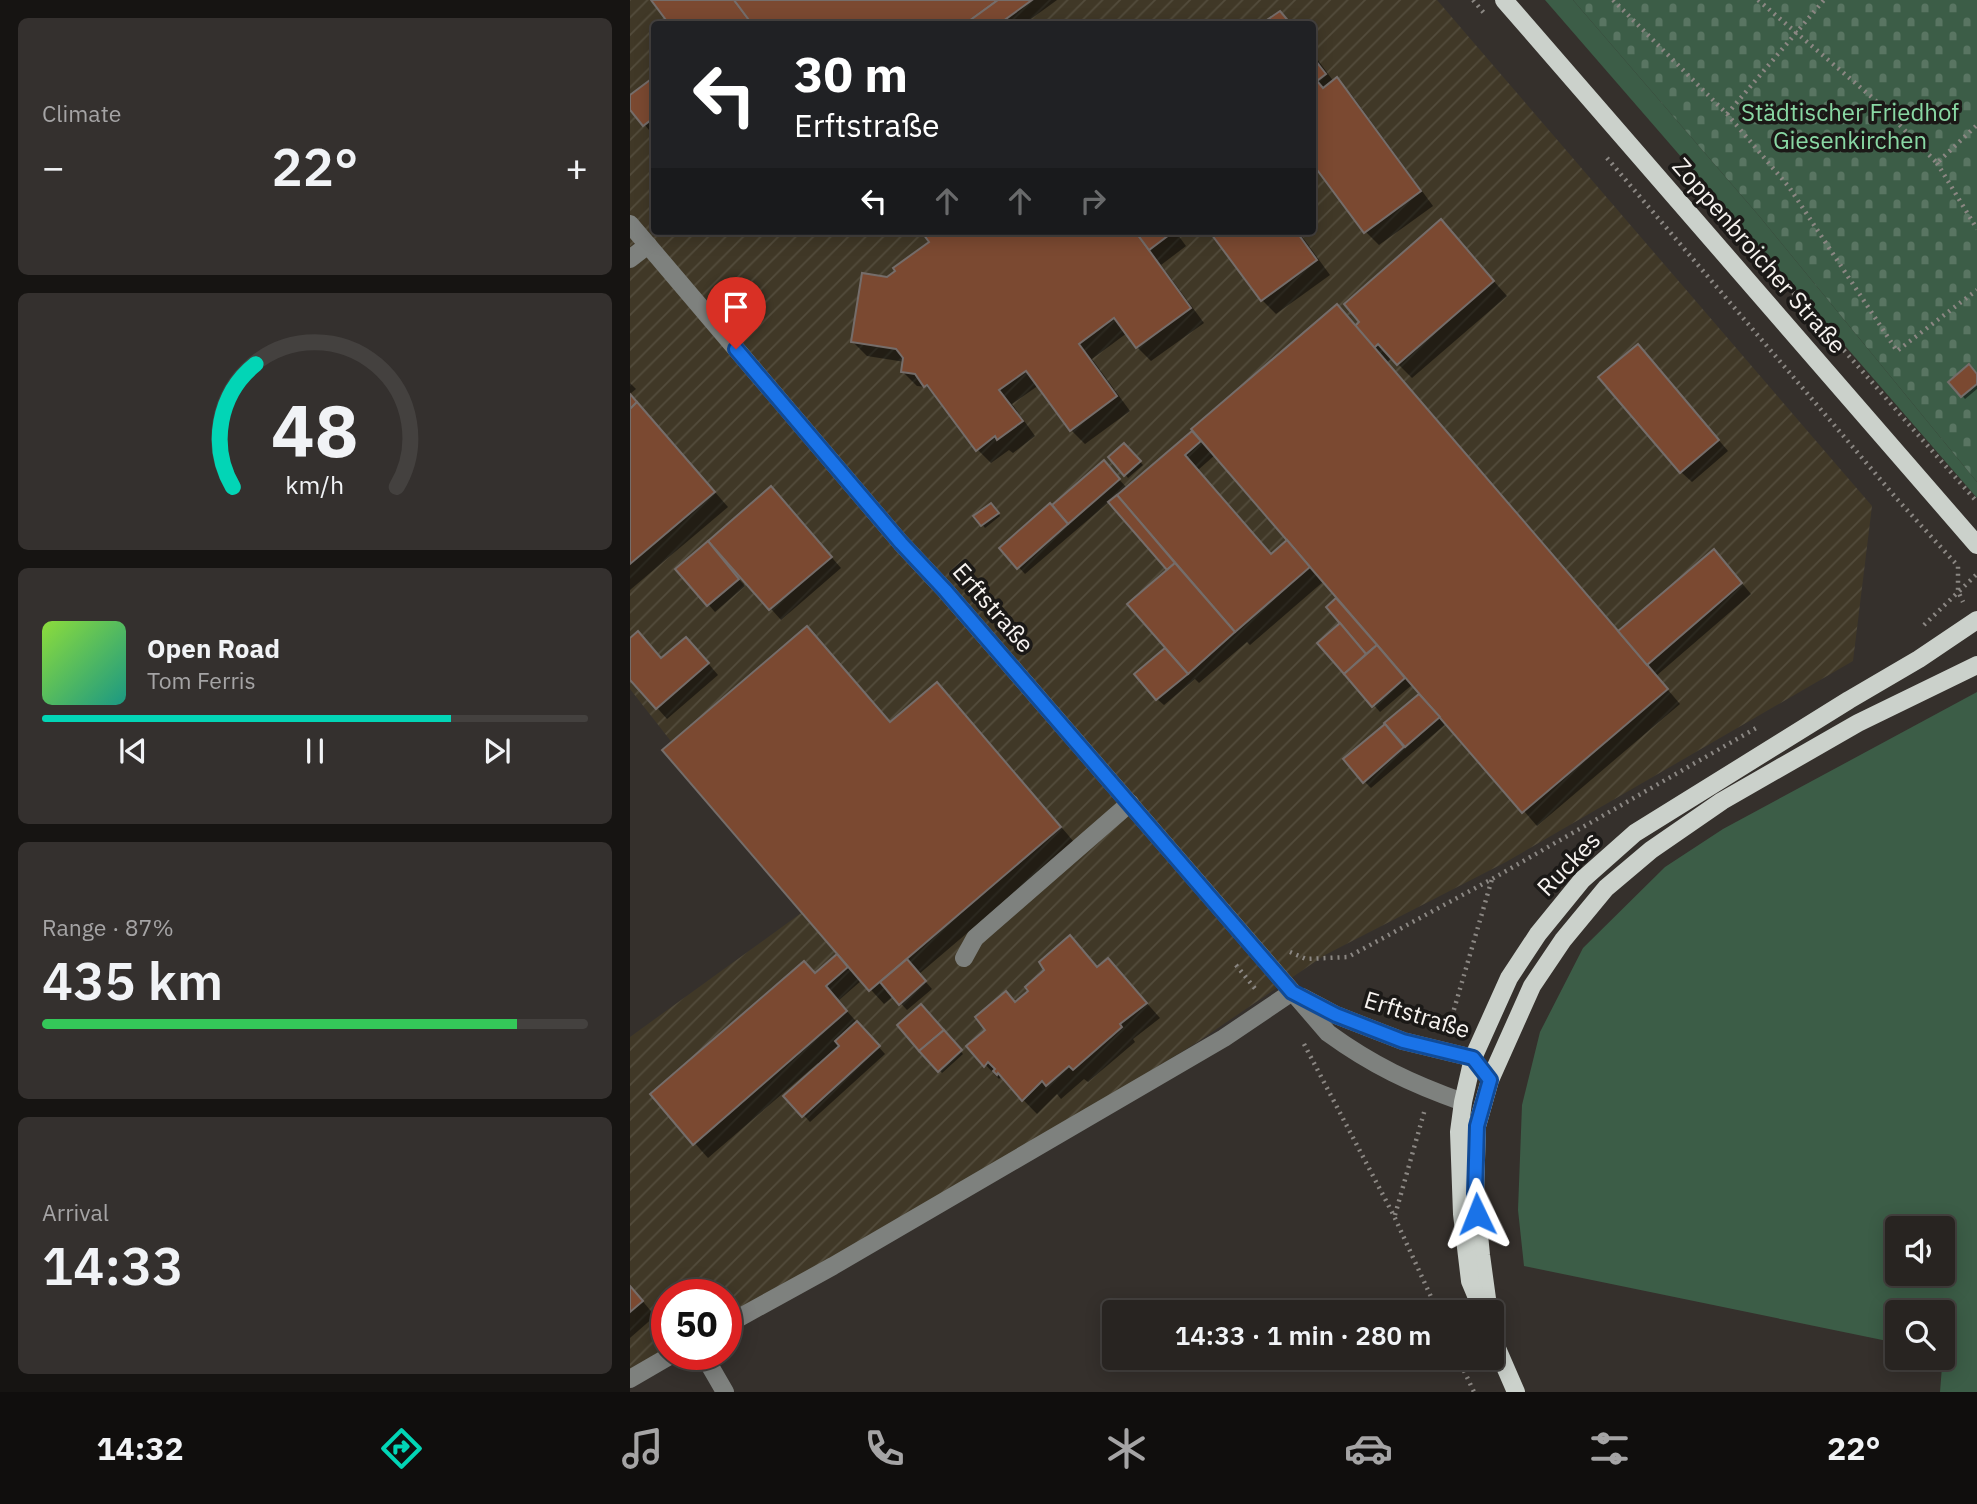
<!DOCTYPE html>
<html lang="en">
<head>
<meta charset="utf-8">
<style>
	:root { --surface:#282421; --page:#34302e; --text:#f1f3f6; --muted:#a5a4a5; --line:#44413f; --accent:#02d5b6 }
	body { margin:0; font-family:"IBM Plex Sans",sans-serif; background:var(--page); color:var(--text); height:100vh; display:flex; flex-direction:column; font-size:26px; white-space:nowrap }
	* { box-sizing:border-box; margin:0 }
	p { font-size:23px; color:var(--muted) }
	.icon { flex:none; width:38px; height:38px; fill:none; stroke:currentColor; stroke-width:2; stroke-linecap:round; stroke-linejoin:round }
	.map { position:relative; flex:1; overflow:hidden }
	.details { display:flex; flex-direction:column; gap:18px; padding:18px; background:#161412; width:630px }
	.details>* { flex:none }
	.hud { position:absolute; left:21px; top:21px; width:665px; height:214px; border-radius:7px; box-shadow:0 4px 18px #0003,0 0 0 2px var(--line); background:#202124; color:#fff; overflow:hidden }
	.buttons { position:absolute; left:1255px; top:1216px; display:grid; gap:14px }
	.buttons a { display:grid; place-items:center; width:70px; height:70px; border-radius:7px; background:var(--surface); box-shadow:0 4px 18px #0003,0 0 0 2px var(--line); font-size:35px }
	.speed { position:absolute; left:21px; top:1279px; display:flex; gap:14px; font-size:35px; font-weight:700; text-align:center }
	.speed>* { display:grid; place-content:center; width:91px; height:91px; border-radius:50%; background:var(--surface); box-shadow:0 4px 18px #0003,0 0 0 2px var(--line); line-height:1 }
	.speed .limit { border:10px solid #d22; background:#fff; color:#111 }
	.pin { position:absolute; display:grid; place-items:center; width:60px; height:60px; color:#fff; margin:-72px -30px; border-radius:50% 50% 50% 0; rotate:-45deg; box-shadow:0 0 7px #0007 }
	.pin .icon { rotate:45deg }
	.me { position:absolute; width:77px; margin:-38px; rotate:358deg; stroke-linejoin:round; filter:drop-shadow(0 0 5px #0008) }
	.turn { display:flex; align-items:center; gap:24px; height:147px; padding:0 28px; font-size:32px }
	.turn .icon { width:91px; height:91px; stroke-width:2.5 }
	.turn b { display:block; font-size:49px; line-height:60px }
	.lanes { display:flex; align-items:center; height:66px; padding:0 28px; background:#0003; justify-content:center; gap:35px; direction:ltr }
	.lanes .off { opacity:.35 }
	.big { font-size:52px; font-weight:600; line-height:1.1 }
	.details .tile { flex:1; display:flex; flex-direction:column; justify-content:center; gap:10px; min-width:0; padding:0 24px; border-radius:10px; background:var(--page) }
	.details .dial { align-items:center; gap:0 }
	.dial svg { height:182px; overflow:visible; fill:none; stroke:var(--line); stroke-width:7; stroke-linecap:round; text-anchor:middle }
	.dial text { fill:var(--text); stroke:none }
	.song { display:flex; align-items:center; gap:21px }
	.cover { width:84px; height:84px; border-radius:10px; background:linear-gradient(135deg,hsl(90 70% 55%),hsl(170 70% 35%)) }
	.played { height:7px; border-radius:4px; background:linear-gradient(90deg,var(--accent) 75%,var(--line) 75%) }
	.keys { display:flex; justify-content:space-around; direction:ltr }
	.heat { display:flex; justify-content:space-between; align-items:center; font-size:38px; direction:ltr }
	.charge { height:10px; border-radius:5px; background:linear-gradient(90deg,#34c759 87%,var(--line) 0) }
	.trip { position:absolute; left:472px; top:1300px; width:402px; height:70px; border-radius:7px; background:var(--surface); box-shadow:0 4px 18px #0003,0 0 0 2px var(--line); font-weight:600; line-height:70px; text-align:center }
	.dock { display:flex; height:112px; justify-content:space-around; align-items:center; background:#100e0d; color:var(--muted) }
	.dock .icon { width:49px; height:49px }
	.dock .active { color:var(--accent) }
	.dock b { font-size:32px; color:var(--text) }
	main { display:flex; flex:1; min-height:0 }
	.map>svg:first-child { display:block }
	.industrial { fill:url(#industrial-furrows); fill-rule:evenodd }
	.green { fill:#3c5d47; fill-rule:evenodd }
	.cemetery { fill:url(#cemetery-stones) }
	.shadow { fill:#0007; fill-rule:evenodd }
	.building { fill:#7b4931; stroke:#756d6a; stroke-width:2 }
	.lines { fill:none; stroke-linecap:round; stroke-linejoin:round }
	.path { stroke:#8b8783; stroke-width:4.5; stroke-dasharray:2 5; stroke-linecap:butt }
	.minor { stroke:#7e817e; stroke-width:18 }
	.major { stroke:#cbd1cb; stroke-width:18 }
	.route-casing { stroke:#114b97; stroke-width:18 }
	.route { stroke:#1a73e8; stroke-width:12 }
	.labels { text-anchor:middle; stroke-width:7; stroke-linejoin:round; paint-order:stroke }
	.park-label { font-size:24px; fill:#89d8a4; stroke:#1b1917 }
	.street-label { font-size:24px; fill:#f7f3f0; stroke:#1b1917 }
</style>
</head>
<body>
<main>
<section class="details">
<div class="tile"><p>Climate</p>
<div class="heat"><a>−</a><b class="big">22°</b><a>+</a></div>
</div>
<div class="tile dial"><svg viewBox="0 0 100 80">
<path d="M14 69A42 42 0 1 1 86 69"/>
<path d="M14 69A42 42 0 0 1 24 15" stroke="#02d5b6"/>
<text x="50" y="56" font-size="32" font-weight="700">48</text>
<text x="50" y="72" font-size="11">km/h</text>
</svg></div>
<div class="tile">
<div class="song"><i class="cover"></i><div><b>Open Road</b><p>Tom Ferris</p></div></div>
<div class="played"></div>
<div class="keys"><svg class="icon" aria-label="previous" viewBox="0 0 24 24"><path d="M18 5L8 12l10 7zM5 5v14"/></svg><svg class="icon" aria-label="pause" viewBox="0 0 24 24"><path d="M8 5v14M16 5v14"/></svg><svg class="icon" aria-label="next" viewBox="0 0 24 24"><path d="M6 5l10 7-10 7zM19 5v14"/></svg></div>
</div>
<div class="tile"><p>Range · 87%</p><b class="big">435 km</b><div class="charge"></div></div>
<div class="tile"><p>Arrival</p><b class="big">14:33</b></div>
</section>
<div class="map">
<svg width="1347" height="1392" viewBox="0 0 1347 1392">
	<defs>
		<pattern id="industrial-furrows" width="10" height="10" patternUnits="userSpaceOnUse" patternTransform="scale(1.75)"><rect width="10" height="10" fill="#403827"/><path d="M-1 1l2-2M0 10L10 0M9 11l2-2" fill="none" stroke="#534c3c"/></pattern>
		<pattern id="cemetery-stones" width="16" height="16" patternUnits="userSpaceOnUse" patternTransform="scale(1.75)"><rect width="16" height="16" fill="#3c5d47"/><path d="M2 7V4a2 2 0 0 1 4 0v3zM10 15v-3a2 2 0 0 1 4 0v3z" fill="#597562"/></pattern>
	</defs>
	<rect width="100%" height="100%" fill="#35302c"/>
	<path class="industrial" d="M 0,0 L 807,0 L 1242,506 L 1223,661 L 876,862 L 695,955 L 566,1043 L 203,1266 L 96,1325 L 96,1295 L 37,1295 L 37,1354 L 0,1379 L 0,1037 L 174,911 L 0,689 ZM 24,24 L 682,24 L 682,231 L 24,231 Z"/>
	<g class="green">
		<polygon points="915,0 943,0 1130,217 1347,482 1347,498"/>
		<path d="M 1347,692 L 1347,1392 L 1310,1392 L 1313,1354 L 1312,1312 L 1267,1312 L 1267,1343 L 894,1266 L 888,1210 L 892,1105 L 910,1032 L 953,948 L 1035,867 L 1093,829 ZM 1267,1228 L 1312,1228 L 1312,1274 L 1267,1274 Z"/>
	</g>
	<polygon class="cemetery" points="943,0 1347,0 1347,482 1130,217"/>
	<g class="shadow">
		<polygon points="23,0 427,0 394,24 41,24"/>
		<polygon points="682,52 704,82 707,80 721,94 803,206 749,245 735,231 682,160"/>
		<polygon points="24,79 24,136 0,107 0,97"/>
		<path d="M 811,222 L 877,296 L 782,378 L 762,358 L 757,363 L 989,633 L 1094,562 L 1121,594 L 1026,676 L 1050,704 L 907,826 L 817,723 L 741,788 L 734,781 L 715,760 L 789,696 L 795,702 L 797,701 L 783,684 L 750,712 L 689,643 L 716,631 L 698,607 L 709,598 L 694,581 L 620,645 L 617,642 L 569,683 L 565,679 L 534,705 L 527,699 L 546,657 L 539,570 L 480,501 L 395,574 L 371,548 L 474,463 L 497,488 L 565,431 L 726,327 ZM 585,455 L 659,540 L 642,555 L 568,470 Z"/>
		<polygon points="293,231 545,231 556,246 531,265 574,323 521,361 507,347 497,333 462,359 500,411 455,444 441,430 409,385 382,404 405,436 383,453 379,450 361,463 347,449 309,400 297,387 287,386 273,372 275,362 237,356 223,342 257,279 302,242"/>
		<polygon points="581,231 668,231 700,275 646,314 632,300"/>
		<polygon points="1018,357 1098,451 1062,482 1051,472"/>
		<polygon points="1339,367 1347,376 1347,389 1335,399 1320,382"/>
		<polygon points="0,383 6,389 0,394"/>
		<polygon points="0,395 98,507 0,590"/>
		<polygon points="494,445 513,465 498,478 480,457"/>
		<polygon points="141,488 211,568 151,620 99,562 96,565 115,586 85,612 48,570"/>
		<polygon points="364,508 370,516 355,528 346,516"/>
		<polygon points="177,628 261,724 307,684 321,698 444,842 289,974 302,989 277,1010 264,996 254,1004 232,980 208,1001 255,1054 180,1122 156,1096 190,1065 188,1063 78,1158 22,1095 185,975 209,954"/>
		<polygon points="0,641 32,660 66,649 88,675 37,719 0,677"/>
		<polygon points="440,937 468,968 491,974 530,1018 503,1039 505,1042 458,1082 454,1079 431,1099 427,1094 407,1114 371,1077 369,1079 339,1047 401,991"/>
		<polygon points="314,1032 333,1054 312,1073 292,1051"/>
		<polygon points="0,1286 25,1316 0,1338"/>
	</g>
	<g class="building">
		<polygon points="21,0 104,0 122,24 39,24"/>
		<polygon points="104,0 368,0 335,24 122,24"/>
		<polygon points="368,0 402,0 369,24 335,24"/>
		<polygon points="650,11 661,24 631,24"/>
		<polygon points="682,56 696,74 687,81 693,88 707,77 791,191 734,233 682,163"/>
		<polygon points="24,77 24,125 21,120 13,126 0,110 0,95"/>
		<polygon points="811,219 864,281 767,365 748,344 744,348 725,326 729,322 714,304"/>
		<polygon points="291,231 505,231 561,308 506,348 484,318 449,344 487,396 440,431 396,371 369,390 393,421 367,440 365,436 346,451 297,385 294,387 285,374 271,372 273,358 266,349 221,342 232,273 257,277 265,271 263,268 299,242"/>
		<polygon points="505,231 543,231 543,232 519,250"/>
		<polygon points="579,231 666,231 687,260 631,301"/>
		<polygon points="707,304 1038,689 892,813 561,429"/>
		<polygon points="1008,344 1089,440 1050,473 968,377"/>
		<polygon points="1339,364 1347,374 1347,384 1331,397 1318,382"/>
		<polygon points="0,394 7,402 0,409"/>
		<polygon points="7,402 85,492 0,564 0,409"/>
		<polygon points="562,431 571,441 555,455 641,554 657,540 680,567 605,632 487,495"/>
		<polygon points="494,443 511,461 494,476 478,457"/>
		<polygon points="474,460 490,479 438,524 422,505"/>
		<polygon points="141,486 202,557 139,610 78,541"/>
		<polygon points="487,495 545,563 537,570 478,502"/>
		<polygon points="361,503 369,513 351,526 343,516"/>
		<polygon points="420,503 438,524 387,569 369,548"/>
		<polygon points="78,541 109,579 77,606 45,569"/>
		<polygon points="1084,549 1112,583 1017,665 988,631"/>
		<polygon points="545,563 605,632 558,674 497,604"/>
		<polygon points="706,598 747,645 736,654 696,607"/>
		<polygon points="710,623 736,654 714,674 687,643"/>
		<polygon points="177,626 260,722 307,682 431,827 239,991 32,750"/>
		<polygon points="8,631 31,658 56,637 79,663 26,709 0,680 0,638"/>
		<polygon points="747,645 775,678 742,707 714,674"/>
		<polygon points="535,648 558,674 526,700 504,674"/>
		<polygon points="789,694 810,717 775,747 754,723"/>
		<polygon points="755,724 774,747 733,783 713,759"/>
		<polygon points="440,935 467,967 478,958 517,1003 490,1024 492,1027 443,1070 439,1066 416,1086 412,1081 392,1101 368,1073 367,1075 363,1071 365,1069 358,1062 354,1067 336,1046 355,1030 345,1017 376,991 385,1002 398,991 395,987 414,970 409,962"/>
		<polygon points="207,954 218,967 196,986 217,1011 63,1145 20,1094 174,961 185,973"/>
		<polygon points="277,959 296,981 269,1005 250,982"/>
		<polygon points="291,1004 314,1030 289,1051 267,1025"/>
		<polygon points="227,1021 250,1046 172,1117 153,1096 209,1046 205,1041"/>
		<polygon points="314,1030 332,1050 308,1072 289,1051"/>
		<polygon points="0,1286 13,1301 0,1312"/>
	</g>
	<g class="lines">
		<g class="path">
			<polyline points="843,0 854,13"/>
			<polyline points="983,0 1097,114 1159,187 1267,351 1347,290"/>
			<polyline points="1128,0 1244,99 1307,163 1347,125"/>
			<polyline points="1097,114 1194,0"/>
			<polyline points="977,158 1267,499 1328,566 1328,591 1333,602"/>
			<polyline points="1307,163 1347,229"/>
			<polyline points="1103,224 1347,502"/>
			<polyline points="1294,625 1347,574"/>
			<polyline points="660,952 676,959 718,957 862,879 1128,727"/>
			<polyline points="606,965 627,991"/>
			<polyline points="818,1030 862,879"/>
			<polyline points="674,1044 764,1216 808,1312"/>
			<polyline points="765,1215 795,1109"/>
			<polyline points="828,1358 844,1392"/>
		</g>
		<g class="minor">
			<path d="M 0,224 L 271,543 L 315,590 L 698,1033 C 742,1065 782,1084 833,1102"/>
			<polyline points="0,259 18,245"/>
			<polyline points="334,958 345,938 500,803"/>
			<polyline points="672,997 706,1015 773,1041 843,1058"/>
			<polyline points="96,1325 203,1266 594,1038 662,992"/>
			<polyline points="73,1354 95,1392"/>
			<polyline points="0,1379 43,1354"/>
		</g>
		<g class="major">
			<polyline points="874,0 1347,545"/>
			<polyline points="858,1306 851,1255 845,1194 847,1126 860,1080 902,986 933,940 976,888 1021,850 1092,801 1228,723 1347,665"/>
			<polyline points="853,1312 840,1281 832,1214 829,1132 833,1102 843,1058 879,978 908,934 952,880 1005,833 1219,700 1289,659 1347,620"/>
			<polyline points="863,1339 886,1392"/>
		</g>
	</g>
	<g class="lines">
		<defs>
			<polyline id="route" points="106,349 271,543 315,590 662,992 706,1015 773,1041 843,1058 860,1080 847,1126 845,1194 847,1214"/>
		</defs>
		<use href="#route" class="route-casing"/>
		<use href="#route" class="route"/>
	</g>
	<g class="labels">
		<g class="park-label">
			<text x="1220" y="121">Städtischer Friedhof<tspan x="1220" dy="28">Giesenkirchen</tspan></text>
		</g>
		<g class="street-label">
			<text transform="translate(1129 256) rotate(49)" y="8">Zoppenbroicher Straße</text>
			<text transform="translate(363 608) rotate(49)" y="8">Erftstraße</text>
			<text transform="translate(939 864) rotate(-46)" y="8">Ruckes</text>
			<text transform="translate(787 1015) rotate(17)" y="8">Erftstraße</text>
		</g>
	</g>
</svg>
<div class="buttons">
<a><svg class="icon" aria-label="sound" viewBox="0 0 24 24"><path d="M4 9h4l5-4v14l-5-4H4zM17 9q2 3 0 6"/></svg></a>
<a><svg class="icon" aria-label="search" viewBox="0 0 24 24"><circle cx="10" cy="10" r="6"/><path d="M15 15l6 6"/></svg></a>
</div>
<div class="speed"><div class="limit">50</div></div>
<div class="pin" style="left:106px;top:349px;background:#d93025"><svg class="icon" aria-label="arrive" viewBox="0 0 24 24"><path d="M6 21V4h12l-3 4 3 4H6"/></svg></div>
<svg class="me" style="left:847px;top:1214px" viewBox="-20 -20 40 40"><path d="M0-17L14 15 0 8-14 15z" fill="#1a73e8" stroke="#fff" stroke-width="4"/></svg>
<div class="trip">14:33 · 1 min · 280 m</div>
<div class="hud">
<div class="turn"><svg class="icon" aria-label="left" viewBox="0 0 24 24"><path d="M17 20v-9H6M10 6l-5 5 5 5"/></svg><div><b>30 m</b>Erftstraße</div></div>
<div class="lanes"><svg class="icon" aria-label="left" viewBox="0 0 24 24"><path d="M17 20v-9H6M10 6l-5 5 5 5"/></svg><svg class="icon off" aria-label="ahead" viewBox="0 0 24 24"><path d="M12 20V5M6 11l6-6 6 6"/></svg><svg class="icon off" aria-label="ahead" viewBox="0 0 24 24"><path d="M12 20V5M6 11l6-6 6 6"/></svg><svg class="icon off" aria-label="right" viewBox="0 0 24 24"><path d="M7 20v-9h11M14 6l5 5-5 5"/></svg></div>
</div>
</div>
</main>
<nav class="dock">
<b>14:32</b>
<svg class="icon active" aria-label="directions" viewBox="0 0 24 24"><path d="M12 3l9 9-9 9-9-9zM9 14v-3h6M13 9l2 2-2 2"/></svg>
<svg class="icon" aria-label="music" viewBox="0 0 24 24"><path d="M9 18V5l10-2v13"/><circle cx="6" cy="18" r="3"/><circle cx="16" cy="16" r="3"/></svg>
<svg class="icon" aria-label="phone" viewBox="0 0 24 24"><path d="M5 4h4l2 5-3 2q2 4 5 5l2-3 5 2v4C11 20 4 13 5 4z"/></svg>
<svg class="icon" aria-label="climate" viewBox="0 0 24 24"><path d="M12 3v18M4 7l16 10M4 17L20 7"/></svg>
<svg class="icon" aria-label="car" viewBox="0 0 24 24"><path d="M5 17H2v-5l4-1 3-4h7l3 4 3 1v5h-3M9 17h6M6 11h13"/><circle cx="7" cy="17" r="2"/><circle cx="17" cy="17" r="2"/></svg>
<svg class="icon" aria-label="filters" viewBox="0 0 24 24"><path d="M4 7h16M4 17h16"/><circle cx="9" cy="7" r="2"/><circle cx="15" cy="17" r="2"/></svg>
<b>22°</b>
</nav>
</body>
</html>
